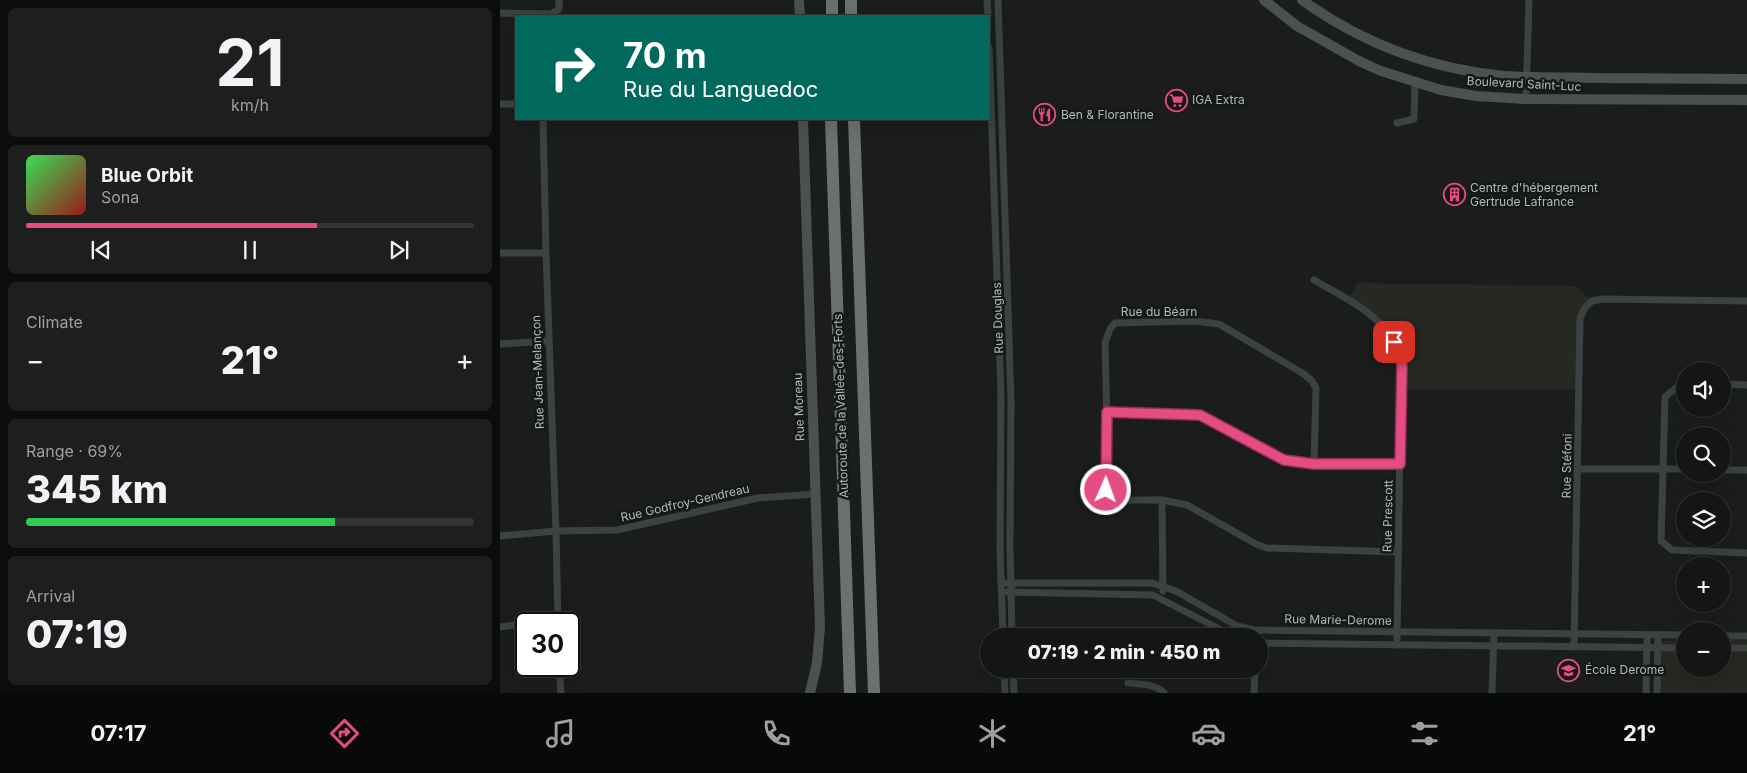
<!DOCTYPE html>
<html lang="en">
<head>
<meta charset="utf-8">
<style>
	:root { --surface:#141616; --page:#1d1f1f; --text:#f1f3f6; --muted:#9d9fa1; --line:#333535; --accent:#e44c83 }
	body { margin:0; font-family:Inter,sans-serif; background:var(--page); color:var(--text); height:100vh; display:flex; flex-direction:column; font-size:19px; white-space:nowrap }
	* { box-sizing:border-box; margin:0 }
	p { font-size:16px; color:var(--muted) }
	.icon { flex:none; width:28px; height:28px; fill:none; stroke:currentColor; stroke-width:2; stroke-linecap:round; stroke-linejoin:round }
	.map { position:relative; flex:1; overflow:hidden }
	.panel { display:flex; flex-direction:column; gap:8px; padding:8px; background:#0b0c0c; width:500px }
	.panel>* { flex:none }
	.guide { position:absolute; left:15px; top:15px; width:475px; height:105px; border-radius:0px; box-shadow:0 5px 20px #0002,0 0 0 1px var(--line); background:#00695c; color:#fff; overflow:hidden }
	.tools { position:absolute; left:1176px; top:362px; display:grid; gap:10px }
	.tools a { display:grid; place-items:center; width:55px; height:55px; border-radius:50%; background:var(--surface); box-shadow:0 5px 20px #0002,0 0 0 1px var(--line); font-size:25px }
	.speed { position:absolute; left:15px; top:612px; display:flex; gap:10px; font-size:25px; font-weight:700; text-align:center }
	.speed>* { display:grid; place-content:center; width:65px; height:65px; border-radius:50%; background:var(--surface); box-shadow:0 5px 20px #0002,0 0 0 1px var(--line); line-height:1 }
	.speed .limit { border:2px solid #111; border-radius:8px; background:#fff; color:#111 }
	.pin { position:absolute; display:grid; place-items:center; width:42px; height:42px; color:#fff; margin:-21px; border-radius:10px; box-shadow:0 2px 8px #0006 }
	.me { position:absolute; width:55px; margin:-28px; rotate:2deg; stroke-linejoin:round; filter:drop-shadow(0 0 4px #0008) }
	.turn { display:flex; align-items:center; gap:18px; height:105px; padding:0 25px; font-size:22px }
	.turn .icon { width:65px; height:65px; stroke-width:2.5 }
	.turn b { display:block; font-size:35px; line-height:42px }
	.big { font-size:38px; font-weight:800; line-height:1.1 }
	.panel .widget { flex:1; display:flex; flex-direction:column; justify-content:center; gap:8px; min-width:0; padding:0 18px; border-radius:8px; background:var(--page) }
	.panel .dial { align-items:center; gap:0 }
	.dial b { font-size:65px; line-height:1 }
	.song { display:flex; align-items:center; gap:15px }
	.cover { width:60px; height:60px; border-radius:8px; background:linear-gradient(135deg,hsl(130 70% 55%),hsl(0 70% 35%)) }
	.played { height:5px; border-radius:2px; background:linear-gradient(90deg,var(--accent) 65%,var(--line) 65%) }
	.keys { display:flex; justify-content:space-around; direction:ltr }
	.heat { display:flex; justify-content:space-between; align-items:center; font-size:28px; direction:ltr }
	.charge { height:8px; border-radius:4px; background:linear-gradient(90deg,#34c759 69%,var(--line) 0) }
	.trip { position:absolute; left:480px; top:628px; width:288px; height:50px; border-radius:25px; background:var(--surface); box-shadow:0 5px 20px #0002,0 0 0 1px var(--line); font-weight:800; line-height:50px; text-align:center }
	.tabs { display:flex; height:80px; justify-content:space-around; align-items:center; background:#080909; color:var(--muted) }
	.tabs .icon { width:35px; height:35px }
	.tabs .current { color:var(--accent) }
	.tabs b { font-size:22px; color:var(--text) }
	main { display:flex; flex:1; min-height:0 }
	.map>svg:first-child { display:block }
	.park { fill:#272821 }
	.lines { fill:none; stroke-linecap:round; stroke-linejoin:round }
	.street { stroke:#3c4241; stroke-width:7 }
	.secondary { stroke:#4a5150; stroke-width:10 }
	.highway { stroke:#69726f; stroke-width:12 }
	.route-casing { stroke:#943155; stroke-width:12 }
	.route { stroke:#e44c83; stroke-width:9 }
	.labels { text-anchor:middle; stroke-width:5; stroke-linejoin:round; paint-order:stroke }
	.street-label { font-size:12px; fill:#afbbb7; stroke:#161818 }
	.poi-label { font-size:12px; fill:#afbbb7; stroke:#161818; text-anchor:start }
</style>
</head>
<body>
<main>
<section class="panel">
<div class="widget dial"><b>21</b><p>km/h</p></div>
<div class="widget">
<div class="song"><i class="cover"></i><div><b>Blue Orbit</b><p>Sona</p></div></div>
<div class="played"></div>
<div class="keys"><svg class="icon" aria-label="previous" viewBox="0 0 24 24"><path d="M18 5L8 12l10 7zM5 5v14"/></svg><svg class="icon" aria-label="pause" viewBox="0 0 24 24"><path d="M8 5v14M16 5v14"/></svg><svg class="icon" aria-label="next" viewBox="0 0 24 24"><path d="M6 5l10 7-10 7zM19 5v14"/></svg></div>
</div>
<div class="widget"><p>Climate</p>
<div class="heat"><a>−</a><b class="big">21°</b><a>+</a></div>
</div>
<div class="widget"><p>Range · 69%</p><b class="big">345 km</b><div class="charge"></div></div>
<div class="widget"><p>Arrival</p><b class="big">07:19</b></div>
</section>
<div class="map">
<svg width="1247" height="693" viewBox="0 0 1247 693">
	<rect width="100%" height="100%" fill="#1b1d1d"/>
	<g class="park">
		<path d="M 857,283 L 1076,286 L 1092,301 L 1080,318 L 1079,389 L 902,389 C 902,382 903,373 901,365 C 897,334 871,318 848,300 Z"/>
		<polygon points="1185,640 1185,669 1222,669 1223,640 1247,640 1247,693 1154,693 1155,641"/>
	</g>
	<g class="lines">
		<g class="street">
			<polyline points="487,0 488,16"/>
			<polyline points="498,0 511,401 510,546 512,636"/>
			<polyline points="0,13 51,14 59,9 59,0"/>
			<polyline points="489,48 501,392 500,549 503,636"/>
			<polyline points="1026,99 1029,0"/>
			<polyline points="0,104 16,104"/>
			<polyline points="43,119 46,253 56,531 58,624"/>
			<polyline points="897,123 914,119 915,82"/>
			<polyline points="0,253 46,253"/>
			<path d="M 814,280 C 841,296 878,312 894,342 C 897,349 899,358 901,365 L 897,645"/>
			<polyline points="0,344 48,341"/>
			<polyline points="1185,383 1182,383 1165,397 1161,541 1172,550 1247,553"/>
			<polyline points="1222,384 1247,385"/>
			<polyline points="607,413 700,415 784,460 814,464 900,464"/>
			<polyline points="814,464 816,388 812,381 804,374 719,324 693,321 615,323 610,329 605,343 607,424 606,490 608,495 618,500 662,500 687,505 756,544 767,548 899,552"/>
			<polyline points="1078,469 1185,469"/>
			<polyline points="1222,470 1247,470"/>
			<polyline points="662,500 663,591"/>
			<polyline points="0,536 56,531 117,530 258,498 315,494"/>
			<polyline points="501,583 652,583 676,591 737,626 754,630 1185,635"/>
			<polyline points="507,592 653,595 733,636"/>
			<polyline points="0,627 58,620"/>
			<polyline points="1222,636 1247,636"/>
			<polyline points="759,643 1185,648"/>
			<polyline points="1074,647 1080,318 1085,308 1092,301 1103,299 1247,301"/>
			<polyline points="1222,648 1247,648"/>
			<polyline points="59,666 61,693"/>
			<polyline points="504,669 505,693"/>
			<polyline points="513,669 514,693"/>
			<path d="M 628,683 C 639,684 657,684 664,693"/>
			<polyline points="754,693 755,669"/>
			<polyline points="992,693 994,633"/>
			<polyline points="1146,693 1147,635"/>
			<polyline points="1157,693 1158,635"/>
		</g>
		<g class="secondary">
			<polyline points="299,0 300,16"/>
			<polyline points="764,0 797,26 859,61 881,71 941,90 976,96 1025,99 1247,100"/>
			<path d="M 802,0 C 863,44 929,69 1005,76 C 1036,78 1068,77 1099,78 C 1149,78 1198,79 1247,79"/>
			<polyline points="303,119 320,627 317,663 310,693"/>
		</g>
		<g class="highway">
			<polyline points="351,0 351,16"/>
			<polyline points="332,16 332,0"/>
			<polyline points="331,119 350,693"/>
			<polyline points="354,119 374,693"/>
		</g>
	</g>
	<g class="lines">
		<defs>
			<polyline id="route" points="606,490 607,412 700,415 784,460 814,464 900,464 902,365 894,342"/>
		</defs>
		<use href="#route" class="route-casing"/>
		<use href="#route" class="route"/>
	</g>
	<defs>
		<symbol id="supermarket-ring" viewBox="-11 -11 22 22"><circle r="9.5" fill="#161818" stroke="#e44c83" stroke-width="1.5"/><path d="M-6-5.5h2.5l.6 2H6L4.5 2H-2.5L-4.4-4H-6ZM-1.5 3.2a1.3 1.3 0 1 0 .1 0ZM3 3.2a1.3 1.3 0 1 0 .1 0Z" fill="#e44c83"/></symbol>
		<symbol id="restaurant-ring" viewBox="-11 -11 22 22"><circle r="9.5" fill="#161818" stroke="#e44c83" stroke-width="1.5"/><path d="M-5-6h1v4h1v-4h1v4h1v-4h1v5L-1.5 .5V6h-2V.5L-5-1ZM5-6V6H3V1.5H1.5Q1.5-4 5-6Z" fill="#e44c83"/></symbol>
		<symbol id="building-ring" viewBox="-11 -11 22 22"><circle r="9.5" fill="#161818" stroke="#e44c83" stroke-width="1.5"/><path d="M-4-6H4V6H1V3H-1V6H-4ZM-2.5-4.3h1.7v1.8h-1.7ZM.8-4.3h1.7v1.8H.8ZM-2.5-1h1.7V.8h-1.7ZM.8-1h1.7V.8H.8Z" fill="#e44c83"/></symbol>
		<symbol id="school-ring" viewBox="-11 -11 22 22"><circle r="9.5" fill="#161818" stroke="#e44c83" stroke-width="1.5"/><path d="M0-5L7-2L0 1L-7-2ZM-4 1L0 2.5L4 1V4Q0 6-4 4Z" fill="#e44c83"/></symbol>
	</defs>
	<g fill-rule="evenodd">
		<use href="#supermarket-ring" x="664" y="88" width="25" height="25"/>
		<use href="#restaurant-ring" x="532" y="102" width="25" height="25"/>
		<use href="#building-ring" x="942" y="182" width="25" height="25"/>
		<use href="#school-ring" x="1056" y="658" width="25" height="25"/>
	</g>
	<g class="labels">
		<g class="street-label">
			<text transform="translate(1024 84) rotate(3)" y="4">Boulevard Saint-Luc</text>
			<text x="659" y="316">Rue du Béarn</text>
			<text transform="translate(498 318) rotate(-92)" y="4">Rue Douglas</text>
			<text transform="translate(38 372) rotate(-92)" y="4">Rue Jean-Melançon</text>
			<text transform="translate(341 406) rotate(-92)" y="4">Autoroute de la Vallée-des-Forts</text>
			<text transform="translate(299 407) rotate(-92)" y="4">Rue Moreau</text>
			<text transform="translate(1067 466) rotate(-89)" y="4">Rue Stéfoni</text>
			<text transform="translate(185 503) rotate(-13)" y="4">Rue Godfroy-Gendreau</text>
			<text transform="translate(888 516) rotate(-89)" y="4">Rue Prescott</text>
			<text transform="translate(838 620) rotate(1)" y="4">Rue Marie-Derome</text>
		</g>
		<g class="poi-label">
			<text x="692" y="104">IGA Extra</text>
			<text x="561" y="119">Ben &amp; Florantine</text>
			<text x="970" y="192">Centre d'hébergement<tspan x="970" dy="14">Gertrude Lafrance</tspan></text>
			<text x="1085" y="674">École Derome</text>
		</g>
	</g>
</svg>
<div class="tools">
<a><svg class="icon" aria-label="sound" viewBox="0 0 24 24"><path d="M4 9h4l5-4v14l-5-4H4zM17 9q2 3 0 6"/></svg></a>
<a><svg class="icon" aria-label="search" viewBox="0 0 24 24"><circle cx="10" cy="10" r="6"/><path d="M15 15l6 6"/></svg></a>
<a><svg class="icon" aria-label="layers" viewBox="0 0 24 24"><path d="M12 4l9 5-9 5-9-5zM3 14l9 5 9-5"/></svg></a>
<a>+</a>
<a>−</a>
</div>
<div class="speed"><div class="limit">30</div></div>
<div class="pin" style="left:894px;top:342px;background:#d93025"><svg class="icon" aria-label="arrive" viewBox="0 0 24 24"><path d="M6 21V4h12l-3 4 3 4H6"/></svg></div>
<svg class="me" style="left:606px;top:490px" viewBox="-20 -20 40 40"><circle r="17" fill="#e44c83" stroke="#fff" stroke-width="3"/><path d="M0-11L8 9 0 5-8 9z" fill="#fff"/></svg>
<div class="trip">07:19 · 2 min · 450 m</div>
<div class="guide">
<div class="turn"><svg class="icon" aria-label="right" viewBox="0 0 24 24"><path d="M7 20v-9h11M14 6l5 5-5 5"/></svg><div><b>70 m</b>Rue du Languedoc</div></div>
</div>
</div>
</main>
<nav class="tabs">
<b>07:17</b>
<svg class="icon current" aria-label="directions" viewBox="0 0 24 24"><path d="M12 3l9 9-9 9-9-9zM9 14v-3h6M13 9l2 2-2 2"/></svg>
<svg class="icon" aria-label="music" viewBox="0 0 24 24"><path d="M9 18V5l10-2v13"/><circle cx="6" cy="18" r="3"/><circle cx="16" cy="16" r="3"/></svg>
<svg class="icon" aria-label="phone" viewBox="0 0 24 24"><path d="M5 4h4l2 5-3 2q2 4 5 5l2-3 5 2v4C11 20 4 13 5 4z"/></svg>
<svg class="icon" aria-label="climate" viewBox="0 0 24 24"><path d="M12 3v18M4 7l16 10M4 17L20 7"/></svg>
<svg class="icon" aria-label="car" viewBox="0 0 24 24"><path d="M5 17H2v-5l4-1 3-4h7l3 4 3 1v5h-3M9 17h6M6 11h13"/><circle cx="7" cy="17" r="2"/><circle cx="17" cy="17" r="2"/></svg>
<svg class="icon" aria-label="filters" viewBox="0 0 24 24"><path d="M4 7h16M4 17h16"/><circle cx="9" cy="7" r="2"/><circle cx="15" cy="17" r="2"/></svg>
<b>21°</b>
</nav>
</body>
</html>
